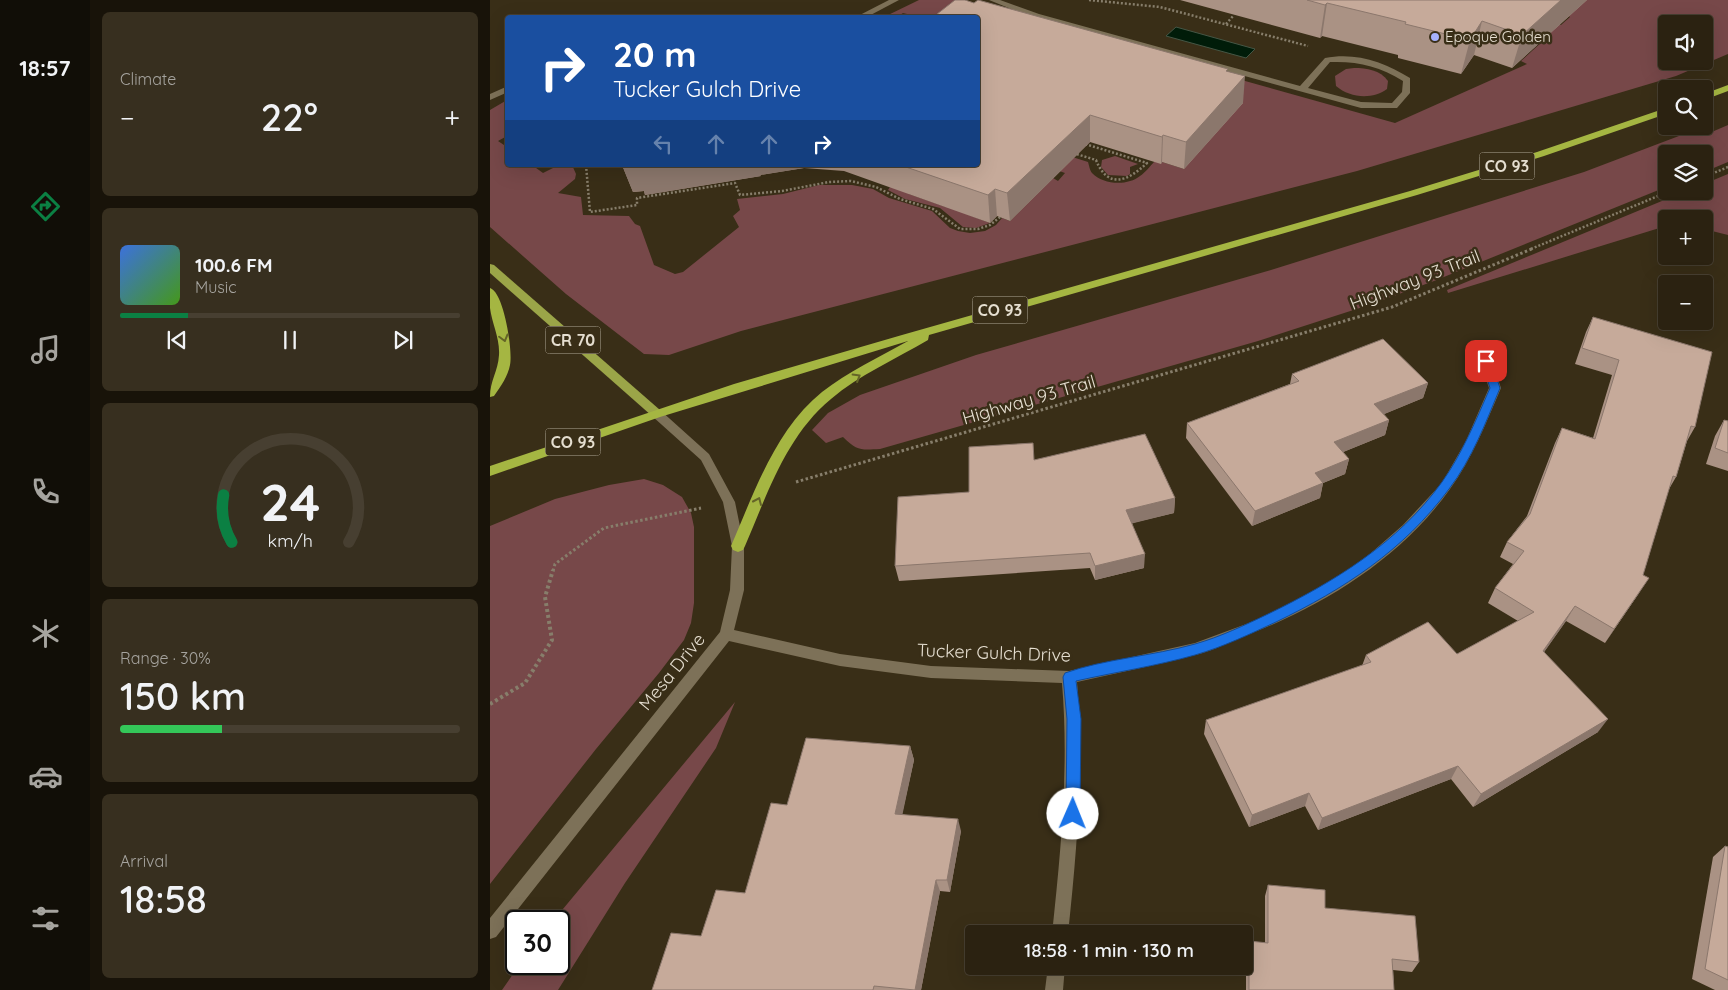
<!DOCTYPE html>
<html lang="en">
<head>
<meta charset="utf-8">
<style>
	:root { --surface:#2b2211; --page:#372f1f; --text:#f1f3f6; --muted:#a6a49f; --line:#473f31; --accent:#0b8043 }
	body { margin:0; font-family:Quicksand,sans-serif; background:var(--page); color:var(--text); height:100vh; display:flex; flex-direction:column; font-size:19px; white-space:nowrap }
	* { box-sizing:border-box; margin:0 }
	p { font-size:16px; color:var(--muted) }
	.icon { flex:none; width:28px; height:28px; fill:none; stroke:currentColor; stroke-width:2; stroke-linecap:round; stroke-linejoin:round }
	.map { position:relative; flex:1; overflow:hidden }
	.side { display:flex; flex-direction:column; gap:12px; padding:12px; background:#181309; width:400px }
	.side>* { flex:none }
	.banner { position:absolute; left:15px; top:15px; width:475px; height:152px; border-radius:5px; box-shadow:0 5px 20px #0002,0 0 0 1px var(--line); background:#1a4fa0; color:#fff; overflow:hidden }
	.buttons { position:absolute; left:1168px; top:15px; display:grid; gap:10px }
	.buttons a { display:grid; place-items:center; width:55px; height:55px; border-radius:5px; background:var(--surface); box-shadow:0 5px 20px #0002,0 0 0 1px var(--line); font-size:25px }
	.speed { position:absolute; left:15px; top:910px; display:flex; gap:10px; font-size:25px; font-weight:700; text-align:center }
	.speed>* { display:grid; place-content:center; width:65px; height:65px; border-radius:50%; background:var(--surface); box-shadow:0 5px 20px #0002,0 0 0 1px var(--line); line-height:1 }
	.speed .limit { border:2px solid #111; border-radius:8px; background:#fff; color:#111 }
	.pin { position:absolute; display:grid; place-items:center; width:42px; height:42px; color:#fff; margin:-21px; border-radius:10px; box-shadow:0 2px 8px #0006 }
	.me { position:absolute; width:55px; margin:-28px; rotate:1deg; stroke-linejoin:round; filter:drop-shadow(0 0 4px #0008) }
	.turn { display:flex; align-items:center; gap:18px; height:105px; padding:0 25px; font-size:22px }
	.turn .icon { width:65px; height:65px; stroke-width:2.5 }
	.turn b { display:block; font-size:35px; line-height:42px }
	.lanes { display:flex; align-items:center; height:48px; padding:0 25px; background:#0003; justify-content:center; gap:25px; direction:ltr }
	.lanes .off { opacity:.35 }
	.big { font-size:38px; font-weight:600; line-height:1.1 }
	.side .widget { flex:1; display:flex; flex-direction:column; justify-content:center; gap:8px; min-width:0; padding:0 18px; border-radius:8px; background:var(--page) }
	.side .dial { align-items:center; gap:0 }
	.dial svg { height:130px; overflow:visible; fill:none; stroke:var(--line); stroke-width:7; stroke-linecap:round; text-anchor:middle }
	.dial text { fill:var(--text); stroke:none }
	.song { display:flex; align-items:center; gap:15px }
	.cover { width:60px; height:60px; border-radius:8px; background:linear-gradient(135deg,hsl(220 70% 55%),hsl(100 70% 35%)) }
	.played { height:5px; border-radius:2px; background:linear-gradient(90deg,var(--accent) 20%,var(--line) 20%) }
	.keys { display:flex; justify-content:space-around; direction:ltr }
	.heat { display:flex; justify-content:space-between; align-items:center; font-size:28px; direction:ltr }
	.charge { height:8px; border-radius:4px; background:linear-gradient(90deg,#34c759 30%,var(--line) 0) }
	.trip { position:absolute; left:475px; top:925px; width:288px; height:50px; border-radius:5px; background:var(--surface); box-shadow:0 5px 20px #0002,0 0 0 1px var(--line); font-weight:600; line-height:50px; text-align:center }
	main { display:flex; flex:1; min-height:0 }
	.dock { display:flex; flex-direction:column; width:90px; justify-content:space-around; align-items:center; background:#110e07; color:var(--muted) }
	.dock .icon { width:35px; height:35px }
	.dock .selected { color:var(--accent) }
	.dock b { font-size:22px; color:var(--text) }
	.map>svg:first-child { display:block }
	.green { fill:#774849; fill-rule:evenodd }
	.water { fill:#001c09; stroke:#455645 }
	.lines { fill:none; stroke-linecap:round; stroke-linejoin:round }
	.path-far2 { stroke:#877e6b; stroke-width:2.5; stroke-dasharray:2 2; stroke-linecap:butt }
	.path-far1 { stroke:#877e6b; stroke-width:3; stroke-dasharray:2.5 2.5; stroke-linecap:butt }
	.path { stroke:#877e6b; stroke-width:4; stroke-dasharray:3 3; stroke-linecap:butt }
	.service { fill:#7d7158; fill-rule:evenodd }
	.minor { fill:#7d7158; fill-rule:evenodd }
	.primary { fill:#9ba548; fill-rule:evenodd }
	.trunk { fill:#a5b642; fill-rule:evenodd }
	.wall { fill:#aa9284 }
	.shaded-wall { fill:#8b776c }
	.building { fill:#c6aa9a; stroke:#8b776c }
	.oneway { stroke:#646428 }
	.route { fill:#1a73e8; stroke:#114b97 }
	.poi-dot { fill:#a6b1fc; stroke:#392e17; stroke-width:2 }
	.labels { text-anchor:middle; stroke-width:5; stroke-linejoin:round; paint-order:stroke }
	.far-poi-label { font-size:15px; fill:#e5ded0; stroke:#392e17; text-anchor:start }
	.shield { fill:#392e17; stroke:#b1a998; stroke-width:1 }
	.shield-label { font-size:16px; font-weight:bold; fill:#e5ded0 }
	.street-label { font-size:18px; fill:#e5ded0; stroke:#392e17 }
</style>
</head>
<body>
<main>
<nav class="dock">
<b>18:57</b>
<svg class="icon selected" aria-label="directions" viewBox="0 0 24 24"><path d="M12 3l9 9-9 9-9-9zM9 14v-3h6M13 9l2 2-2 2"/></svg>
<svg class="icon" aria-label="music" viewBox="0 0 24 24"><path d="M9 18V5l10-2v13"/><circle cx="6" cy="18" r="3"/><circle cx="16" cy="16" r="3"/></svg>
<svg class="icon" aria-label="phone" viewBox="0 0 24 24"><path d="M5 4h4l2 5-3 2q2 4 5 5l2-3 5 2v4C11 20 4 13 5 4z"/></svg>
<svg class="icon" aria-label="climate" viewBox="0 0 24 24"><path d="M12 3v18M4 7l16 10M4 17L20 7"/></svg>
<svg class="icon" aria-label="car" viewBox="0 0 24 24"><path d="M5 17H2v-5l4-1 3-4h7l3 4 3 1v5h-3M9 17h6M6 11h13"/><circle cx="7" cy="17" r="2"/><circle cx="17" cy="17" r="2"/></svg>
<svg class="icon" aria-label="filters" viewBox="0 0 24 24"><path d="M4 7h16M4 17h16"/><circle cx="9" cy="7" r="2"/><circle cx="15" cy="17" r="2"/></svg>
</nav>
<section class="side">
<div class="widget"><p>Climate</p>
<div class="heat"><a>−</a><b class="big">22°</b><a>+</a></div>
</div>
<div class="widget">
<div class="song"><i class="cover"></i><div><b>100.6 FM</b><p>Music</p></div></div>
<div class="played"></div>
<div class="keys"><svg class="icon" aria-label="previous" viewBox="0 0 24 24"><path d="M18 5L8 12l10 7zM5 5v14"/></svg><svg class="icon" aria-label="pause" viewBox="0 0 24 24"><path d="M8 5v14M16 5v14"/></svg><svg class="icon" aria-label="next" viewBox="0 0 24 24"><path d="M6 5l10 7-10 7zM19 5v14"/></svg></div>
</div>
<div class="widget dial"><svg viewBox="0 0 100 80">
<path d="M14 69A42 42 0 1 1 86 69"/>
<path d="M14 69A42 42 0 0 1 9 40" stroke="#0b8043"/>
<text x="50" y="56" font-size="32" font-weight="700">24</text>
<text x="50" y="72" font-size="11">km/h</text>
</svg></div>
<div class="widget"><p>Range · 30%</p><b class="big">150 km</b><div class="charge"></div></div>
<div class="widget"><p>Arrival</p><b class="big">18:58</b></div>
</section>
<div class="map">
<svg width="1238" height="990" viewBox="0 0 1238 990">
	<rect width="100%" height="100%" fill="#392e17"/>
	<g class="green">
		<path d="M 429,0 L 465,0 L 905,123 L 1037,64 L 1031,61 L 1054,40 L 1051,39 L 1068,24 L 1071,25 L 1080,17 L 1078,15 L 1095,0 L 1238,0 L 1238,54 L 1186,76 L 867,171 L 251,331 L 179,355 L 154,354 L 76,294 L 0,227 L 0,110 L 17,100 L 17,136 L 8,141 L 17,147 L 18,165 L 42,165 L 53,173 L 69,165 L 82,165 L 86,174 L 85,179 L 68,193 L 91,197 L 93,215 L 139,216 L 145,224 L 150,226 L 164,265 L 185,274 L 193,272 L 249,227 L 243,216 L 250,210 L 247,199 L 293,194 L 329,185 L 362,185 L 383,189 L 399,198 L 442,211 L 460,228 L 468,231 L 480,233 L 495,231 L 506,225 L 512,218 L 520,221 L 563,178 L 568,181 L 575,173 L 488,143 L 488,127 L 598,162 C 599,165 600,171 602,173 C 613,185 638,186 650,176 C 655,173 660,166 664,162 L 672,162 L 694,169 L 488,18 L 429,17 L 413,13 L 407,17 L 394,17 ZM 1176,24 L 1214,24 L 1214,61 L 1176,61 Z"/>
		<path d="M 864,68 C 877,68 890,70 898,81 L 897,89 C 882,100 860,98 846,86 L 845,76 L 856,69 Z"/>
		<path d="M 1238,125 L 1238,162 L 1214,172 L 1214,154 L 1176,154 L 1176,187 L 944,281 L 882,304 L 768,341 L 390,449 C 371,450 367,451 353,437 L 336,443 L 322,430 L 338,413 L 370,395 L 486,355 L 781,270 L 1094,172 L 1210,128 L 1224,131 Z"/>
		<polygon points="625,156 648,164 640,167 640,174 637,176 618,175 611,167 612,160"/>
		<polygon points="1238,174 1238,235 1214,229 1214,219 1176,219 1176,226 958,293 957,290 1196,191 1214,191 1214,184"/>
		<polygon points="400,187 421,192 419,194 456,207 459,205 474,213 500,223 486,228 473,227 450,208 415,199 398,190"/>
		<polygon points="154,479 173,485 192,497 201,513 204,527 204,603 201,623 194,640 169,673 106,749 0,884 0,526 65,499 119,485"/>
		<polygon points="245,702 226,748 135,883 68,990 12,990 30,964 69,964 69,921 63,921"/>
	</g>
	<polygon class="water" points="686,27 765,49 756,58 676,36"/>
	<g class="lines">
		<g class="path-far2">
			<polyline points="599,0 670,7 818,46"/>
			<polyline points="736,24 744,15"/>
			<path d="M 583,153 L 606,160 C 618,190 638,181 657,163 L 595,144"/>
			<polyline points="96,165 100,212 147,205 147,198 245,183 250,195 292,191 339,182 361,181 386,187 410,199 443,209 470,229 488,229 500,225 510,217"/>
			<polyline points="1214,177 1238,167"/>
			<polyline points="1041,249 1180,191"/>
		</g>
		<g class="path-far1">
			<polyline points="306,482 902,307 1044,248"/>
			<polyline points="63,571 65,564 114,528 211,508"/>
		</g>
		<polyline class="path" points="0,704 35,683 62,640 55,597 63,570"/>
		<path class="service" d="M 499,0 L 510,0 L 549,14 L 810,86 L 835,58 C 866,52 894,62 920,78 L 920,93 L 907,108 L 871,108 L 543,18 ZM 840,62 C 868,61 889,66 913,81 L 912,92 L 902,103 L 871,102 L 818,88 Z"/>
		<g class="minor">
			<polygon points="399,0 409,0 375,18 364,18"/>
			<polygon points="18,86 18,92 0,100 0,94"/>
			<path d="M 991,343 L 997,347 L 1011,388 C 996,423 982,459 960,489 C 909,561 828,609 747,639 C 733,645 719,652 705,655 C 666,665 626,673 587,682 C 594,766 587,850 578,934 L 562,934 C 571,850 579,767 572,683 L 441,678 L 350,666 L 239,641 L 6,937 L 0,939 L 0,918 L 230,632 L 240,590 L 242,546 L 233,502 L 211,460 L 162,416 L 160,413 L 162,410 L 170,410 L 219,454 L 245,502 L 254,546 L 254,590 L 244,630 L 350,654 L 441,666 L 579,671 L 705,643 L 767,620 L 823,592 L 873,560 L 913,525 L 952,483 L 976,441 L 999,388 L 985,347 Z"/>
			<polygon points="558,966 575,966 573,990 555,990"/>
		</g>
		<polygon class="primary" points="0,264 4,265 170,410 172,413 170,416 162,416 0,273"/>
		<g class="trunk">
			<polygon points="1238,85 1238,91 1214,100 1214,94"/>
			<path d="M 1176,108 L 1176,114 L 1054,156 L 927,195 L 439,335 L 438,340 C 406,359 369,375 341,399 C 296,436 277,495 255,546 L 253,550 L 248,552 L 243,550 L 241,546 C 264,493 285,430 332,392 C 358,372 389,357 418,341 L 170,417 L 0,476 L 0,466 L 244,384 L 412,335 L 920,191 L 1047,152 Z"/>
			<path d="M 0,288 C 14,292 23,351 20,365 C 18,376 11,386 4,396 L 0,397 C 0,380 8,372 9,355 C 10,338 2,324 0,308 C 0,302 0,295 0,288 Z"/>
		</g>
	</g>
	<g class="wall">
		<polygon points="465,0 737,72 753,103 694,169 672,162 671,164 600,142 520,221 507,216 500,223 354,171 314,168 270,175 271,176 155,195 154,191 143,192 132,165 488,165"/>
		<polygon points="690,0 1097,0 1022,68 984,55 971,74 908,58 908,55 832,36 830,38"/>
		<polygon points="1103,317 1205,427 1197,441 1186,477 1179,489 1153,575 1149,593 1115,643 1076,621 1054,652 1108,732 983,807 961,779 828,830 815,806 759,827 714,734 716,720 872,666 876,655 967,654 1028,621 998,603 1005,588 1023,564 1010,557 1017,542 1037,516 1065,443 1072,428 1103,438 1122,375 1085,364 1096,332"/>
		<polygon points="802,374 938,383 933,398 894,414 899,420 895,435 853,452 859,459 855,474 833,483 830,498 762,526 696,438 697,423 800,384"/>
		<polygon points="1234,420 1238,421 1238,471 1216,464 1225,436"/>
		<polygon points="544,460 685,498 684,513 642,523 654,568 605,580 600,568 409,581 405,566 479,492"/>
		<polygon points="420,746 424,760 412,814 471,831 460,892 450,891 431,990 162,990 211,936 255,893"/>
		<polygon points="1235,846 1238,847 1238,990 1225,990 1202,979 1223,857"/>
		<polygon points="778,885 835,908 929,962 922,972 903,970 904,990 756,990 756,952 759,941 775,943 775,896"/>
	</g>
	<g class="shaded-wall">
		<polygon points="1071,0 1097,0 1022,68 1032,35"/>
		<polygon points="837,3 832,36 830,38 835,5"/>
		<polygon points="992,21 984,55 971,74 980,40"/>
		<polygon points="755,76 753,103 694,169 696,142"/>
		<polygon points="600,115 600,142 520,221 517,193"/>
		<polygon points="673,135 672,162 671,164 672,137"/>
		<polygon points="132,165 313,165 314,168 270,175 271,176 155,195 154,191 143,192"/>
		<polygon points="505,189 507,216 500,223 498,195"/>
		<polygon points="938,383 933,398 880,420 884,404"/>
		<polygon points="899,420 895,435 841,457 844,442"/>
		<polygon points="859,459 855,474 833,483 830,498 762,526 765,511 825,473"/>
		<polygon points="685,498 684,513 636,525 636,510"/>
		<polygon points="655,554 654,568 605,580 605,566"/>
		<polygon points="1159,578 1149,593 1115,643 1124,629"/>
		<polygon points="1085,606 1076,621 1045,665 1053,651"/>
		<polygon points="1118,719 1108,732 983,807 991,794"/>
		<polygon points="420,746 424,760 410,826 405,814"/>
		<polygon points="968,766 961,779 828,830 832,818"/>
		<polygon points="819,793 815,806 759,827 762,815"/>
		<polygon points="468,819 471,831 460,892 457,880"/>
		<polygon points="446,880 450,891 431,990 425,990"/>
	</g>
	<g class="building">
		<polygon points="465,0 475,0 484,3 488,0 738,69 736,71 755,76 696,142 673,135 672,137 600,115 517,193 505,189 498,195 410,165 488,165 488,18 442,18"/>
		<polygon points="817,0 1071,0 1032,35 992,21 980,40 915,24 916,22 837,3 835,5"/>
		<polygon points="145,165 161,165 145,167"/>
		<polygon points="1103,317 1222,352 1205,427 1201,426 1186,477 1183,476 1153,575 1159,578 1124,629 1085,606 1053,651 1118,719 991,794 968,766 832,818 819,793 762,815 716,720 881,662 876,655 938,622 967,654 1044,612 1005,588 1034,551 1017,542 1040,514 1072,428 1105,439 1129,360 1092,348"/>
		<polygon points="893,339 938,383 884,404 899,420 844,442 859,459 825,473 833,483 765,511 697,423 809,381 802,374"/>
		<polygon points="1234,420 1238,421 1238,453 1225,448"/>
		<polygon points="655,434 685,498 636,510 655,554 605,566 600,553 405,566 408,497 479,492 479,447 543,443 544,460"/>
		<polygon points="316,738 420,746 405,814 468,819 457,880 446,880 425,990 384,986 383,990 162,990 181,933 211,936 226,890 255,893 281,803 297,805"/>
		<polygon points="1235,846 1238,847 1238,980 1215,969"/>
		<polygon points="778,885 835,890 835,908 925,916 929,962 902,959 904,990 759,990 759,941 778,943"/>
	</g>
	<defs><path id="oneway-chevron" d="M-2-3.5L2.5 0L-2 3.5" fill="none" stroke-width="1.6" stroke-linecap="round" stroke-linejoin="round" transform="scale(1.25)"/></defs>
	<g class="oneway">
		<use href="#oneway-chevron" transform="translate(14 338) rotate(75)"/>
		<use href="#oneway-chevron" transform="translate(367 377) rotate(-31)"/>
		<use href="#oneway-chevron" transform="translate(268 501) rotate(-66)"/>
	</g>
	<path class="route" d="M 996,357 L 1001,361 L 1010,388 C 996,422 982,459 959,489 C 913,551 854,589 786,622 C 760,634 733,647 705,655 C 666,666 626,672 586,681 L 591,719 L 590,814 L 588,819 L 583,821 L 578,819 L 576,814 L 577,719 L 573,677 L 575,673 C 614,659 663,656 705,644 C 730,637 755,625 778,614 C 844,582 908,543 952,482 C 972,454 986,420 1000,388 L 991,361 Z"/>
	<circle class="poi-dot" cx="945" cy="37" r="5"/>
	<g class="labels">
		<g class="far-poi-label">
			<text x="955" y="42">Epoque Golden</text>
		</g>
		<g class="shield">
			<rect x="989.5" y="152.5" width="55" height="27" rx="4"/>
			<rect x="482.5" y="296.5" width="55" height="27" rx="4"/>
			<rect x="55.5" y="326.5" width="55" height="27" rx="4"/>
			<rect x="55.5" y="428.5" width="55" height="27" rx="4"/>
		</g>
		<g class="shield-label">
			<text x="1017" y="172">CO 93</text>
			<text x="510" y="316">CO 93</text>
			<text x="83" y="346">CR 70</text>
			<text x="83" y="448">CO 93</text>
		</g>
		<g class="street-label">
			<text transform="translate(925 280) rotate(-21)" y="6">Highway 93 Trail</text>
			<text transform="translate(539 400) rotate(-16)" y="6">Highway 93 Trail</text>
			<text transform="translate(504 653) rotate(2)" y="6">Tucker Gulch Drive</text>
			<text transform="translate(182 672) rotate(-51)" y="6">Mesa Drive</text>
		</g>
	</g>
</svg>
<div class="buttons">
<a><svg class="icon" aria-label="sound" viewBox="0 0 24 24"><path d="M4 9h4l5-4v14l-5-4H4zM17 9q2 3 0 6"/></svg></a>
<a><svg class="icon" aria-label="search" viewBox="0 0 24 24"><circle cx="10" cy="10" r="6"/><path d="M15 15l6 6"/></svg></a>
<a><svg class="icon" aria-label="layers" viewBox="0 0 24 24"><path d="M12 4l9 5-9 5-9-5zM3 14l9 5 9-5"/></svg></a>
<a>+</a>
<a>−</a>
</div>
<div class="speed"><div class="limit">30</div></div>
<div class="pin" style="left:996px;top:361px;background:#d93025"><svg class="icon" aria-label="arrive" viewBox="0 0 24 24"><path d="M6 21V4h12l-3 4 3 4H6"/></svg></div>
<svg class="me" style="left:583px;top:814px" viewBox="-20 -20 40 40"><circle r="19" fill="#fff"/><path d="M0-13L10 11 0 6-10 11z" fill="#1a73e8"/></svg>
<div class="trip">18:58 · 1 min · 130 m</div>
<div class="banner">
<div class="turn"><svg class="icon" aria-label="right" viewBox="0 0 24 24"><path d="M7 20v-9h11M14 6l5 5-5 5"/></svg><div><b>20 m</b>Tucker Gulch Drive</div></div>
<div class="lanes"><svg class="icon off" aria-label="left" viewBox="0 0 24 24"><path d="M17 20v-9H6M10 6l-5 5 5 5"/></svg><svg class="icon off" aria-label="ahead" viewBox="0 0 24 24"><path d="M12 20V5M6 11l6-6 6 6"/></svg><svg class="icon off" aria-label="ahead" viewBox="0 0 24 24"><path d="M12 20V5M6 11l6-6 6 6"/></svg><svg class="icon" aria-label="right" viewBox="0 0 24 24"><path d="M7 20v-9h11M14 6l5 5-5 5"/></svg></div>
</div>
</div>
</main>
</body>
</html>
